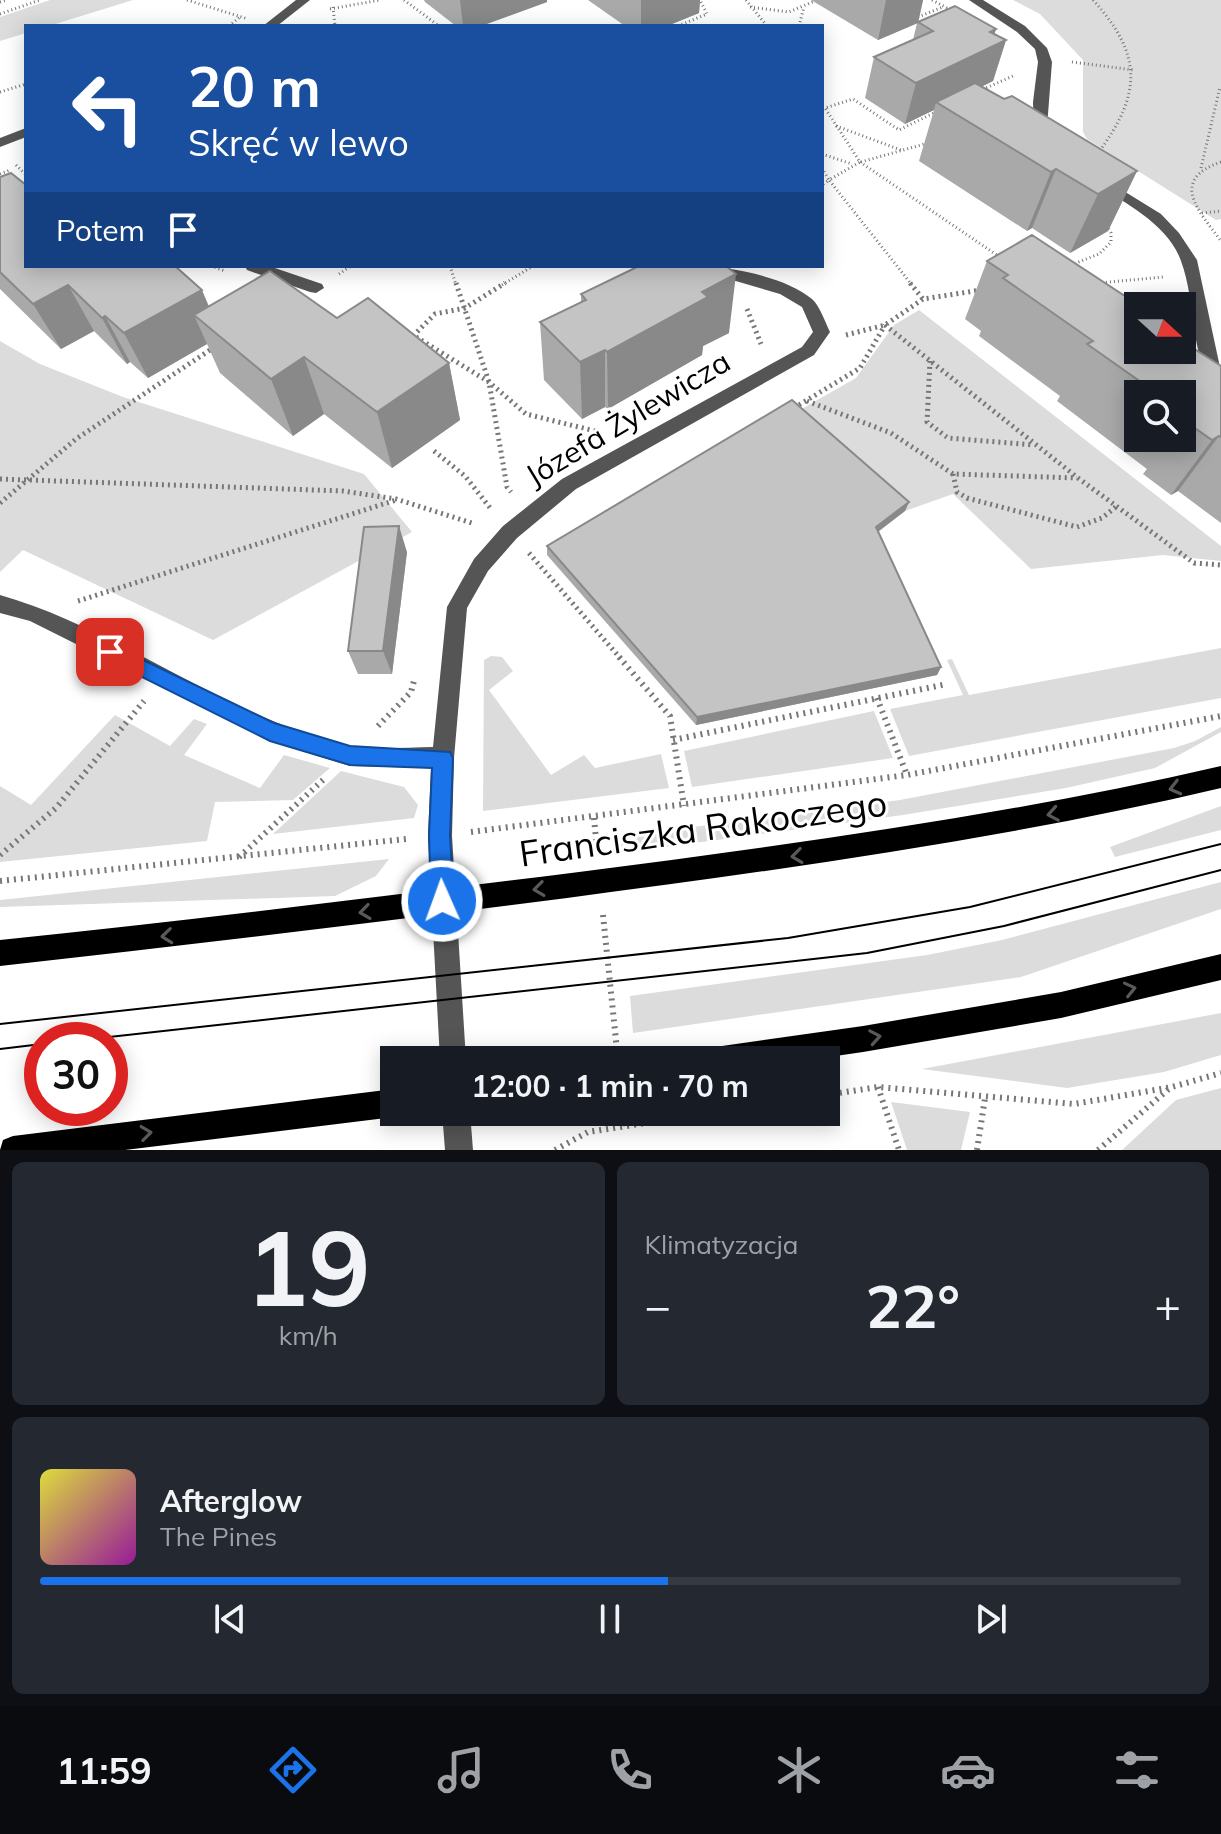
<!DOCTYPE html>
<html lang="pl">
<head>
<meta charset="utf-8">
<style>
	:root { --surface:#171b24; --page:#242831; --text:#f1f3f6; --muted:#9ea1a6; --line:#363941; --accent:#1a73e8 }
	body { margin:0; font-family:Mulish,sans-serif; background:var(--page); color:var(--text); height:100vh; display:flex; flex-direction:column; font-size:30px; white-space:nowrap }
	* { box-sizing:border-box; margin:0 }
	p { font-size:26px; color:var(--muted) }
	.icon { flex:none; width:44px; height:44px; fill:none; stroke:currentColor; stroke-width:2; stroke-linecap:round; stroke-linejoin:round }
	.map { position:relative; height:1150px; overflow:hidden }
	.side { display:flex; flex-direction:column; gap:12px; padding:12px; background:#0d0f14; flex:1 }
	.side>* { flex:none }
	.hud { position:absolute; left:24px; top:24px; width:800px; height:244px; border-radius:0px; box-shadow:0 4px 20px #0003; background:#1a4fa0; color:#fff; overflow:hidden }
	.needle { width:52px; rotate:111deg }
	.controls { position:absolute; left:1124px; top:292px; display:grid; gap:16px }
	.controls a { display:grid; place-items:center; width:72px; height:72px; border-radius:0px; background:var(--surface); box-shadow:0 4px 20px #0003; font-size:40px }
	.speed { position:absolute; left:24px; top:1022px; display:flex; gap:16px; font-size:40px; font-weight:700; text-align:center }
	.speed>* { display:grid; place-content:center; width:104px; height:104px; border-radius:50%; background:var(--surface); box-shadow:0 4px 20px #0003; line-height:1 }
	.speed .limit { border:12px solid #d22; background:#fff; color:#111 }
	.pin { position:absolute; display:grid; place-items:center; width:68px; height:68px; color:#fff; margin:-34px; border-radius:16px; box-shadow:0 4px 12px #0006 }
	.me { position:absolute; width:88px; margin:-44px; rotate:358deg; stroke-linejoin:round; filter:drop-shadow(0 0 6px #0008) }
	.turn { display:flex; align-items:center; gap:28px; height:168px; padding:0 32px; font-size:36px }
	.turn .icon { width:104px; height:104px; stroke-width:2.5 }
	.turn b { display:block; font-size:56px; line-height:68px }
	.then { display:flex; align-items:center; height:76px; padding:0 32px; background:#0003; gap:16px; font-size:30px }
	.big { font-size:60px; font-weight:700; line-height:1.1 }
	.side .card { flex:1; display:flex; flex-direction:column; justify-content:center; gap:12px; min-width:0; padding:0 28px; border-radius:12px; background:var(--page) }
	.side .dial { align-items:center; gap:0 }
	.dial b { font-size:104px; line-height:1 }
	.song { display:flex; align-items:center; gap:24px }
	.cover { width:96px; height:96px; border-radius:12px; background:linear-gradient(135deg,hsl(60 70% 55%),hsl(300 70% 35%)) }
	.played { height:8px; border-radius:4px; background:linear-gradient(90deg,var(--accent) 55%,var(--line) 55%) }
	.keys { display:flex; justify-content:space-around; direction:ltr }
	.heat { display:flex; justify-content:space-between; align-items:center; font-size:44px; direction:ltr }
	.side .tiles { flex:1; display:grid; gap:12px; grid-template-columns:1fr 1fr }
	.card:last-child { grid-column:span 2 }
	.trip { position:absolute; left:380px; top:1046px; width:460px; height:80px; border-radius:0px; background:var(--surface); box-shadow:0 4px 20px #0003; font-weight:700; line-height:80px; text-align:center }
	.tab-bar { display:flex; height:128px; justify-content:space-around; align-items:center; background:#090b0e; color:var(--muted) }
	.tab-bar .icon { width:56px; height:56px }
	.tab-bar .selected { color:var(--accent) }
	.tab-bar b { font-size:36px; color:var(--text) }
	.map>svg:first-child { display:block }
	.green { fill:#dcdcdc }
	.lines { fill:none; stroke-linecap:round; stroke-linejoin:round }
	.path-far2 { stroke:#777; stroke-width:3; stroke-dasharray:1 3; stroke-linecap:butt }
	.path-far1 { stroke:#777; stroke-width:5; stroke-dasharray:2 4; stroke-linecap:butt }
	.path { stroke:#777; stroke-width:6; stroke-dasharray:2 5; stroke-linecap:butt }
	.minor { fill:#555; fill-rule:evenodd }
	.major { fill:#000; fill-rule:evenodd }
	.tram { stroke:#000; stroke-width:2 }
	.wall { fill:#a9a9a9; fill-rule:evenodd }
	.shaded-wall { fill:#898989 }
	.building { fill:#c4c4c4; stroke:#898989; stroke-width:2 }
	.oneway { stroke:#595959 }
	.route { fill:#1a73e8; stroke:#114b97; stroke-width:2 }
	.labels { text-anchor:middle; stroke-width:6; stroke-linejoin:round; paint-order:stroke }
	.street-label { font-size:30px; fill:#000; stroke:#fff }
	.near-street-label { font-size:36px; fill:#000; stroke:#fff }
</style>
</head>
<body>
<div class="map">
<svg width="1221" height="1150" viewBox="0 0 1221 1150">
	<rect width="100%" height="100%" fill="#fff"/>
	<g class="green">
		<polygon points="133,0 49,26 26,26 26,33 0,41 0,17 50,0"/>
		<polygon points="1013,0 1221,0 1221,219 1216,220 1087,139 1083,132 1083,60 1040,14"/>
		<polygon points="919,310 1221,546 1221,561 1163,555 1031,569 953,494 905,511 798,411 856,378 894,325"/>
		<polygon points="0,341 40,364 123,397 364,474 412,532 213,640 23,550 0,572"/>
		<polygon points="1221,648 1221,698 909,756 890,709 963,695 947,660 952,659 969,695"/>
		<polygon points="491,656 502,657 513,671 489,690 551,775 584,755 595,768 661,754 669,788 483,811 484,660"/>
		<polygon points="874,711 893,758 692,787 684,751"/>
		<polygon points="115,715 170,746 194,719 207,724 184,755 260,788 284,755 330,768 293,800 215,802 207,841 0,862 0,786 31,805"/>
		<polygon points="1221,727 1221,732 1155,768 1066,788 903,815 612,854 614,842 624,836 900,800 1174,748 1195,741"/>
		<polygon points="341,771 404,787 418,805 414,818 273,834"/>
		<polygon points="1221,806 1221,830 1115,857 1110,847"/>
		<polygon points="389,859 376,876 335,896 0,907 0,900"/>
		<polygon points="1221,882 1221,909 1021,977 633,1033 630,996 927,955 1002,940"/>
		<polygon points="1221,1013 1221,1055 1164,1072 1067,1088 922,1069"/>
		<polygon points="1221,1088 1221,1150 1122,1150 1176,1100"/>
		<polygon points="891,1102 970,1112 961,1150 907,1150"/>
	</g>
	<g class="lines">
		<g class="path-far2">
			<polyline points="187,0 248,19"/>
			<polyline points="404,0 439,26"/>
			<polyline points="746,0 767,26"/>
			<polyline points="932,0 949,9"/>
			<path d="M 1093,0 C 1143,55 1142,94 1098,153"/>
			<polyline points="0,2 7,0"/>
			<polyline points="333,7 335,26"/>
			<polyline points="750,7 789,12 817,0"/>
			<polyline points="330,9 380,0"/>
			<polyline points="0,14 40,0"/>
			<polyline points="918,17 943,7"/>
			<polyline points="229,26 240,17"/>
			<polyline points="678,26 707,14 700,0"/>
			<polyline points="799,26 804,7"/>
			<polyline points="1072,62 1134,70"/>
			<polyline points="979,91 1013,76"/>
			<polyline points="0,92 26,84"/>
			<polyline points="836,126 901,150"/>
			<polyline points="822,154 852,164"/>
			<polyline points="860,162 1001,258"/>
			<polyline points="861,162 928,143"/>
			<path d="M 1221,162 C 1169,180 1198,210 1221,241"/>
			<polyline points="16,165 26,175"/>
			<polyline points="822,168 829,180 822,185"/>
			<polyline points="1201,168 1220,87"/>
			<polyline points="0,174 10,170"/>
			<polyline points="1202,213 1221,211"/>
			<polyline points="1071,265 1099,254 1111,242 1111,233 1106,224"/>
			<polyline points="211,266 225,271"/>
			<polyline points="450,266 456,285"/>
			<polyline points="339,274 351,266"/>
			<polyline points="1098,283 1164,277"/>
			<polyline points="502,285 533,266"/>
			<polyline points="912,285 829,180 860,162 825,108 853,99 899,130 938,111"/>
		</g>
		<g class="path-far1">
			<polyline points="456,283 489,382 507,487 511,492"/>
			<polyline points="910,283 923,299"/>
			<polyline points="747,309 761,344"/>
			<polyline points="885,325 1078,478 1194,563 1221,565"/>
			<polyline points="846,335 885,325 923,299 981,290"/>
			<polyline points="413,336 435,314 465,308 505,283"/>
			<polyline points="416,337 489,382 526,414 599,432"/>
			<polyline points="930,361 927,422 948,438 1034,445"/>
			<polyline points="807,401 891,433 953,474 1077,478"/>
			<polyline points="794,408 860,368 885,325"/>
			<polyline points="434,451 465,476 491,509"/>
			<polyline points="953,474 957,492 967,498 1077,527 1102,518 1117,506"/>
			<polyline points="0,479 343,491 396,499 475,524"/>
			<polyline points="0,503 76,439 213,348"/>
			<polyline points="529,553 621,659"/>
			<polyline points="78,601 396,500"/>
		</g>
		<g class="path">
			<polyline points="619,657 670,716 684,806"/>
			<polyline points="877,698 907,775"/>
			<polyline points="378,726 411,692 415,677"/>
			<polyline points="673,740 947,684"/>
			<polyline points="594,818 597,849"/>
			<polyline points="471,832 907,775 1221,716"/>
			<polyline points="0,855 56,808 144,701"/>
			<polyline points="239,857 323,780"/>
			<polyline points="0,881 406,839"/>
			<polyline points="603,915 618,1060"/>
			<polyline points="878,1087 899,1150"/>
			<polyline points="826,1095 878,1087 1074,1104 1172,1087 1221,1073"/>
			<polyline points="624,1112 626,1126"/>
			<polyline points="555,1150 588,1132 717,1112"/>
			<polyline points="977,1150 985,1098"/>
			<polyline points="1098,1150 1171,1087"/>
		</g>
		<g class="minor">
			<polygon points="296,0 310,0 277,26 263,26"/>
			<polygon points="969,0 983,0 1025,26 1047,48 1052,62 1046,140 1034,137 1033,102 1038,62 1035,49 1017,32"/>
			<polygon points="26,128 26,137 0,147 0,138"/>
			<path d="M 1101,177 L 1161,214 L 1179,233 L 1197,260 L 1221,372 L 1221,392 L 1215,390 C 1188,349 1197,305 1181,261 C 1168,224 1126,204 1096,184 L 1094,181 Z"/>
			<polygon points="245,266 269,266 322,284 324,288 316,293 310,292 247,270"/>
			<path d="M 696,266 C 729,266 786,277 812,299 C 820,306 825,322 830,332 L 814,355 L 576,489 L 517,538 L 488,571 L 467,608 L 454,758 L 452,836 L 466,1060 L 440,1060 L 428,836 L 431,768 L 350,766 L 270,741 L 30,621 L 0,613 L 0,595 C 122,630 223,716 347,745 C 374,751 406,747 433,747 L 447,607 L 474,559 L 503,526 L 562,479 L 802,347 L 813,332 L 802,307 L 780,294 L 698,270 Z"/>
			<polygon points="442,1112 470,1112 473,1150 445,1150"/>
		</g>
		<g class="major">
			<path d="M 1221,766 L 1221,788 C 1005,839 786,869 567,898 C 378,922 189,945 0,966 L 0,940 C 193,920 386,896 579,872 C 794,844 1009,815 1221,766 Z"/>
			<polygon points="1221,954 1221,980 1061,1018 863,1052 808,1060 702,1060 706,1051 715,1047 863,1026 1061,992"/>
			<polygon points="394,1089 394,1112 404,1112 394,1117 125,1150 0,1150 3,1140 13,1136"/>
		</g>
		<g class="tram">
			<polyline points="0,1024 788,938 970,907 1221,844"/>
			<polyline points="82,1040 867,953 1004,926 1221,870"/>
			<polyline points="0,1049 42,1044"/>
		</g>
	</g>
	<g class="wall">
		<polygon points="424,0 547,0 547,2 481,26 456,26 425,2"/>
		<polygon points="588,0 700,0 699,13 667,26 625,26"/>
		<polygon points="811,0 923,0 918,22 996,29 994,34 1006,40 993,81 981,87 1137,171 1108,231 1070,253 1032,228 1027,231 919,161 934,110 905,124 865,98 874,57 913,40 917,23 878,40"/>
		<polygon points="0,177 26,266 209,307 337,318 449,363 460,420 392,468 324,414 293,436 220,373 207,344 148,378 130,362 127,364 94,331 61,349 0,289"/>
		<path d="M 987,261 L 1138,350 L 1221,366 L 1221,523 L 1178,491 L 1171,495 L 1143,474 L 1147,469 L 1057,401 L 1060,396 L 979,336 L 981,331 L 965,319 ZM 1138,394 L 1182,394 L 1182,438 L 1138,438 Z"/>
		<polygon points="581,294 729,333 703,346 702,355 608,409 605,407 582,419 544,380 540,322 581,302"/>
		<polygon points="909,502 905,511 878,532 941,667 937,675 696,725 547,555 547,546"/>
		<polygon points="407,552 392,674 358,674 348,651"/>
	</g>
	<g class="shaded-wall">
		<polygon points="460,0 547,0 547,2 481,26 463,26"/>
		<polygon points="641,0 700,0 699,13 667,26 641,26"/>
		<polygon points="886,0 923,0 918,23 878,40"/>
		<polygon points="996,29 990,48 1006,40 993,81 942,106 936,102 934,110 905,124 916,83"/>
		<polygon points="1056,169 1032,228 1027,231 1051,172"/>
		<polygon points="1137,171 1108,231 1070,253 1098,194"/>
		<polygon points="736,274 729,333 703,346 702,355 608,409 607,352 702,292"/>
		<polygon points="68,285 94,331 61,349 33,304"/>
		<polygon points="202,290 221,335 194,315 207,344 148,378 124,333"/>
		<polygon points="105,316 130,362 127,364 102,318"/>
		<polygon points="605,350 605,407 582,419 580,362"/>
		<polygon points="304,357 324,414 293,436 271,379"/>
		<polygon points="449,363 460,420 392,468 377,412"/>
		<polygon points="1219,436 1178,491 1171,495 1212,440"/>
		<polygon points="909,502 905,511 872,536 876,527"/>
		<polygon points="399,526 407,552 392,674 383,651"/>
		<polygon points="941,667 937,675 696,725 697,717"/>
	</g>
	<g class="building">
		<polygon points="955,6 996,29 990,32 1006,40 916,83 874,57 933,31 918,22"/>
		<polygon points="975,83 1004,99 1012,96 1137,171 1098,194 1056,169 1051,172 936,102"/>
		<polygon points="11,173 26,185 26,266 175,266 202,290 124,333 105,316 102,318 68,285 33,304 0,272 0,177"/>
		<polygon points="1032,235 1140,306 1138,306 1138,350 1182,350 1182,341 1221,366 1221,437 1219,436 1212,440 1182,419 1188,415 1182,410 1182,394 1158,394 1087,344 1093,341 1003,278 1008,275 987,261"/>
		<polygon points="639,266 726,266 736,274 702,292 708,297 607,352 605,350 580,362 540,322 586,300 581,294"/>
		<polygon points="270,271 337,318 368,298 449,363 377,412 304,357 271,379 194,315"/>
		<polygon points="792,400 909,502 876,527 941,667 697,717 547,546"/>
		<polygon points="399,526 383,651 348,651 364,527"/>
	</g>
	<defs><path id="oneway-chevron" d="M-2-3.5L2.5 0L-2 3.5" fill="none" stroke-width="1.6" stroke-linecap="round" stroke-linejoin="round" transform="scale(2)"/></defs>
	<g class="oneway">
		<use href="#oneway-chevron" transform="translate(1175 788) rotate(166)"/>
		<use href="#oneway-chevron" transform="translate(1053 814) rotate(170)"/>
		<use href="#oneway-chevron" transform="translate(797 856) rotate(173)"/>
		<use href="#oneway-chevron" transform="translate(539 889) rotate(173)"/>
		<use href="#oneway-chevron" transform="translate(365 912) rotate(172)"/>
		<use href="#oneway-chevron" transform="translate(167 936) rotate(174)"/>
		<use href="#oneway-chevron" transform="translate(1130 989) rotate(-13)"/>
		<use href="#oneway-chevron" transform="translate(875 1037) rotate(-10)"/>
		<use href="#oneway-chevron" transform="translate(146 1133) rotate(-7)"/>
	</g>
	<polygon class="route" points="110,644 274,723 350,746 450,752 453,758 450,836 454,901 450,909 442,913 435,909 431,901 429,836 432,768 350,765 270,741 104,658 101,652 104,646"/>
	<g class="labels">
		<g class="street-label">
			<text transform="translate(628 419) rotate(-31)" y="10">Józefa Żylewicza</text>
		</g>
		<g class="near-street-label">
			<text transform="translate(703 828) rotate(-8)" y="13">Franciszka Rakoczego</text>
		</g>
	</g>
</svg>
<div class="controls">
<a><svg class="needle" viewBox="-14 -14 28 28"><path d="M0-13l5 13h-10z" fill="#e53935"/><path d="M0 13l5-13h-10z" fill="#9ea1a6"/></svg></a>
<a><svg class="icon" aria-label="search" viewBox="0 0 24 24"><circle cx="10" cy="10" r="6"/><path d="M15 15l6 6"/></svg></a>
</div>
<div class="speed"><div class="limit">30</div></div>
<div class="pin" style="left:110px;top:652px;background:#d93025"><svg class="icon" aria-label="arrive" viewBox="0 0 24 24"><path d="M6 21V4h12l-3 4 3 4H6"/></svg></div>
<svg class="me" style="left:442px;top:901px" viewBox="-20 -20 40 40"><circle r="17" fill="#1a73e8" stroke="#fff" stroke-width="3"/><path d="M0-11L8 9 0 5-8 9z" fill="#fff"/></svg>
<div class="trip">12:00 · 1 min · 70 m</div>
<div class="hud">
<div class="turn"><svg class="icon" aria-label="left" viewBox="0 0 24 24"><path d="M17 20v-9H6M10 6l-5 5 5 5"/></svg><div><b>20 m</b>Skręć w lewo</div></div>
<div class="then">Potem<svg class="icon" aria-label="arrive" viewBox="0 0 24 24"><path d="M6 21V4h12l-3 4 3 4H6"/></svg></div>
</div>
</div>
<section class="side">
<div class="tiles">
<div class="card dial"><b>19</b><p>km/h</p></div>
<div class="card"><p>Klimatyzacja</p>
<div class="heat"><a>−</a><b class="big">22°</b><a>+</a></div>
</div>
<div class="card">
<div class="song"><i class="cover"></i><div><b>Afterglow</b><p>The Pines</p></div></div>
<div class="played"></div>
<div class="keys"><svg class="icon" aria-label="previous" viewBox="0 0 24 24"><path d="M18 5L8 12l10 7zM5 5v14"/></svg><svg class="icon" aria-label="pause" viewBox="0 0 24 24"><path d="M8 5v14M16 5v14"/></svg><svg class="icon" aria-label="next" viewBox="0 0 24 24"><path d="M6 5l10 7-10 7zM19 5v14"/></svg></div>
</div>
</div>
</section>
<nav class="tab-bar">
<b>11:59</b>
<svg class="icon selected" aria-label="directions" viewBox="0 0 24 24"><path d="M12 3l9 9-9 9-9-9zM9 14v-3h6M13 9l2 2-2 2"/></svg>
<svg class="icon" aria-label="music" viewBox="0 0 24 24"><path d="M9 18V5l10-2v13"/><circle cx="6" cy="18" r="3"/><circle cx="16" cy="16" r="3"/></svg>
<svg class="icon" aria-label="phone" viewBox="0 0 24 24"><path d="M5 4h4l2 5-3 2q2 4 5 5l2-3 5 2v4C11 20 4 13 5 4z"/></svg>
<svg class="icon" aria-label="climate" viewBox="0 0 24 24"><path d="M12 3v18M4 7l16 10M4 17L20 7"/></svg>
<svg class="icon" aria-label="car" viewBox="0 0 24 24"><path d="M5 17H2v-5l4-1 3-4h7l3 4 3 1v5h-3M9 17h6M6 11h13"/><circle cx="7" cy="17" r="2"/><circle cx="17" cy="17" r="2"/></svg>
<svg class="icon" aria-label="filters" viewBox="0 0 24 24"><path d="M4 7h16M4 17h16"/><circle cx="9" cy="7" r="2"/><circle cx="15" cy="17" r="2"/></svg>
</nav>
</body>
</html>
